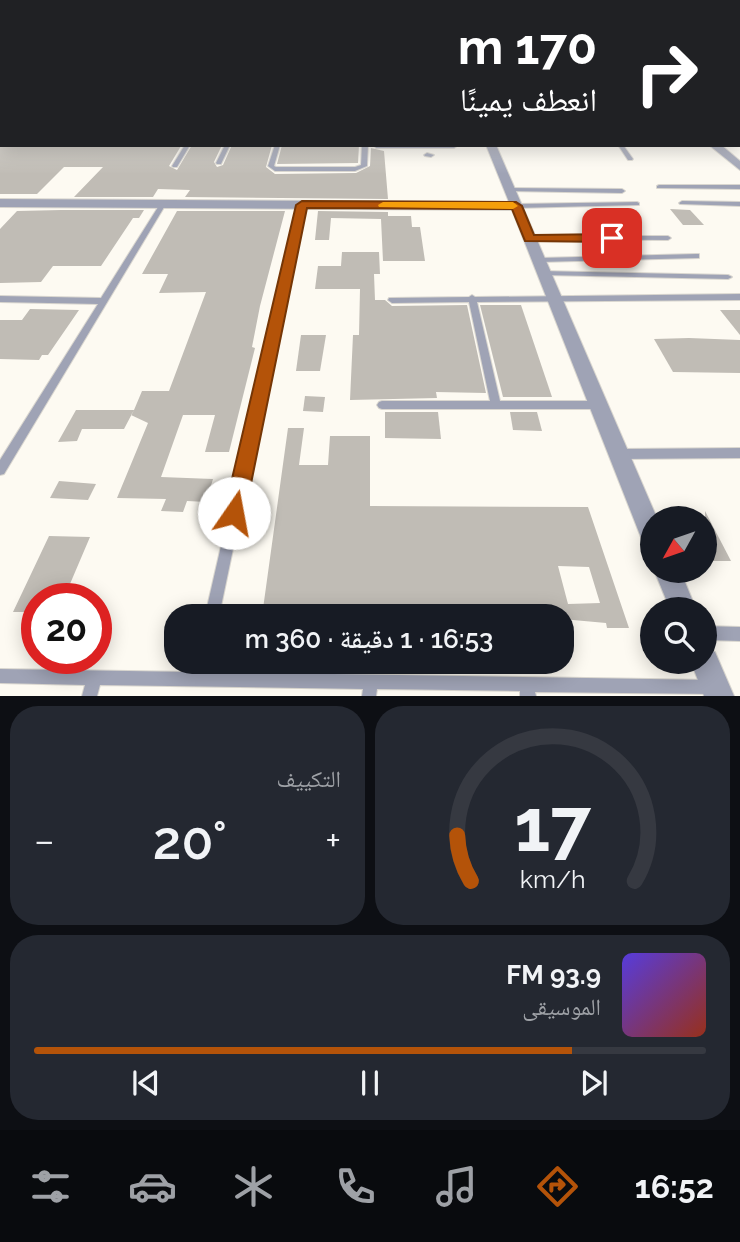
<!DOCTYPE html>
<html lang="ar">
<head>
<meta charset="utf-8">
<style>
	:root { --surface:#171b24; --page:#242831; --text:#f1f3f6; --muted:#9ea1a6; --line:#363941; --accent:#b45309 }
	body { margin:0; font-family:Raleway,"Noto Naskh Arabic",sans-serif; background:var(--page); color:var(--text); direction:rtl; height:100vh; display:flex; flex-direction:column; font-size:26px; white-space:nowrap }
	* { box-sizing:border-box; margin:0 }
	p { font-size:23px; color:var(--muted) }
	.icon { flex:none; width:38px; height:38px; fill:none; stroke:currentColor; stroke-width:2; stroke-linecap:round; stroke-linejoin:round }
	.map { position:relative; height:696px; overflow:hidden; direction:ltr }
	.drawer { display:flex; flex-direction:column; gap:10px; padding:10px; background:#0d0f14; flex:1 }
	.drawer>* { flex:none }
	.hud { position:absolute; left:0px; top:0px; width:740px; height:147px; box-shadow:0 4px 18px #0003; direction:rtl; background:#202124; color:#fff; overflow:hidden }
	.needle { width:46px; rotate:230deg }
	.buttons { position:absolute; left:640px; top:506px; display:grid; gap:14px }
	.buttons a { display:grid; place-items:center; width:77px; height:77px; border-radius:50%; background:var(--surface); box-shadow:0 4px 18px #0003; font-size:35px }
	.speed { position:absolute; left:21px; top:583px; display:flex; gap:14px; font-size:35px; font-weight:700; text-align:center }
	.speed>* { display:grid; place-content:center; width:91px; height:91px; border-radius:50%; background:var(--surface); box-shadow:0 4px 18px #0003; line-height:1 }
	.speed .limit { border:10px solid #d22; background:#fff; color:#111 }
	.pin { position:absolute; display:grid; place-items:center; width:60px; height:60px; color:#fff; margin:-30px; border-radius:14px; box-shadow:0 4px 10px #0006 }
	.me { position:absolute; width:77px; margin:-38px; rotate:12deg; stroke-linejoin:round; filter:drop-shadow(0 0 5px #0008) }
	.turn { display:flex; align-items:center; gap:24px; height:147px; padding:0 28px; font-size:32px }
	.turn .icon { width:91px; height:91px; stroke-width:2.5 }
	.turn b { display:block; font-size:49px; line-height:60px }
	.big { font-size:52px; font-weight:600; line-height:1.1 }
	.drawer .card { flex:1; display:flex; flex-direction:column; justify-content:center; gap:10px; min-width:0; padding:0 24px; border-radius:28px; background:var(--page) }
	.drawer .dial { align-items:center; gap:0 }
	.dial svg { height:182px; overflow:visible; fill:none; stroke:var(--line); stroke-width:7; stroke-linecap:round; text-anchor:middle }
	.dial text { fill:var(--text); stroke:none }
	.song { display:flex; align-items:center; gap:21px }
	.cover { width:84px; height:84px; border-radius:10px; background:linear-gradient(135deg,hsl(250 70% 55%),hsl(10 70% 35%)) }
	.played { height:7px; border-radius:4px; background:linear-gradient(90deg,var(--accent) 80%,var(--line) 80%) }
	.keys { display:flex; justify-content:space-around; direction:ltr }
	.heat { display:flex; justify-content:space-between; align-items:center; font-size:38px; direction:ltr }
	.drawer .tiles { flex:1; display:grid; gap:10px; grid-template-columns:1fr 1fr }
	.card:last-child { grid-column:span 2 }
	.trip { position:absolute; left:164px; top:604px; width:410px; height:70px; border-radius:28px; background:var(--surface); box-shadow:0 4px 18px #0003; font-weight:600; line-height:70px; text-align:center; direction:rtl }
	.dock { display:flex; height:112px; justify-content:space-around; align-items:center; background:#090b0e; color:var(--muted) }
	.dock .icon { width:49px; height:49px }
	.dock .selected { color:var(--accent) }
	.dock b { font-size:32px; color:var(--text) }
	.map>svg:first-child { display:block }
	.building { fill:#c0bcb5; fill-rule:evenodd }
	.lines { fill:none; stroke-linecap:round; stroke-linejoin:round }
	.lane-casing { stroke:#d9d6cf; stroke-width:2 }
	.street-casing { stroke:#d9d6cf; stroke-width:2 }
	.primary-casing { stroke:#d9d6cf; stroke-width:3 }
	.lane { fill:#9fa3b5; fill-rule:evenodd }
	.street { fill:#9fa3b5; fill-rule:evenodd }
	.primary { fill:#565b7a; fill-rule:evenodd }
	.route { fill:#b45309; stroke:#753606; stroke-width:2 }
	.slow { fill:#f59e0b }
</style>
</head>
<body>
<div class="map">
<svg width="740" height="696" viewBox="0 0 740 696">
	<rect width="100%" height="100%" fill="#fdfaf2"/>
	<g class="building">
		<polygon points="192,145 222,145 214,162 217,167 223,165 232,145 272,145 266,167 275,174 356,173 370,166 371,148 384,151 388,199 185,197 190,190 158,189 153,197 74,197 103,167 64,167 37,194 0,194 0,146 181,146 169,166 177,170"/>
		<polygon points="282,145 359,145 358,163 277,164"/>
		<polygon points="670,209 690,210 704,225 683,225"/>
		<polygon points="61,210 144,210 139,218 133,218 101,266 53,266 41,282 0,283 0,229 17,211"/>
		<polygon points="177,211 285,211 260,306 252,347 255,348 229,452 205,452 215,415 183,415 161,477 213,479 206,502 187,501 183,512 161,511 166,499 117,498 148,423 131,415 134,410 124,429 82,429 77,441 58,442 76,410 134,410 142,391 169,391 206,292 159,293 168,274 142,274"/>
		<polygon points="318,211 388,212 388,216 411,216 412,227 420,227 425,261 383,261 381,219 331,218 329,240 315,240"/>
		<polygon points="603,220 625,220 634,233 612,233"/>
		<polygon points="342,252 379,252 380,274 374,274 375,300 385,300 392,306 467,305 486,393 436,392 437,398 350,400 353,335 359,335 360,289 315,289 318,266 341,266"/>
		<polygon points="480,305 521,305 552,397 503,397"/>
		<polygon points="30,309 79,310 48,355 42,355 39,360 0,359 0,320 22,320"/>
		<polygon points="720,310 740,310 740,335"/>
		<polygon points="301,335 326,335 320,371 296,371"/>
		<polygon points="689,338 740,340 740,373 673,372 654,339"/>
		<polygon points="305,396 325,397 323,412 303,411"/>
		<polygon points="385,412 438,412 441,439 385,438"/>
		<polygon points="510,412 537,412 542,431 513,430"/>
		<path d="M 288,428 L 304,428 L 299,465 L 328,465 L 330,436 L 370,436 L 370,506 L 588,507 L 629,628 L 607,628 L 606,623 L 562,619 L 562,616 L 262,616 ZM 558,566 L 589,567 L 600,603 L 568,604 Z"/>
		<polygon points="59,481 96,484 88,500 50,498"/>
		<polygon points="705,511 731,561 705,561"/>
		<polygon points="49,536 90,537 64,598 37,598 37,612 13,612"/>
	</g>
	<g class="lines">
		<defs>
			<g id="lane">
				<rect x="738" y="93" width="2" height="3"/>
				<rect x="0" y="139" width="2" height="4"/>
				<polygon points="185,145 190,145 177,167 173,167 172,166"/>
				<polygon points="225,145 230,145 221,164 217,164 216,163"/>
				<polygon points="275,145 280,145 274,166 276,167 355,167 361,165 362,145 368,145 367,166 355,171 275,171 268,166"/>
				<polygon points="374,145 456,145 457,146 454,148 376,148"/>
				<polygon points="618,145 623,145 633,159 632,160 628,160"/>
				<polygon points="427,153 434,155 431,157 425,156 424,155"/>
				<polygon points="659,185 740,185 740,189 657,188 657,186"/>
				<polygon points="510,188 622,189 625,191 622,193 508,191 508,189"/>
				<polygon points="682,201 740,202 740,206 680,204 679,203"/>
				<polygon points="163,202 166,204 4,474 0,475 0,460 98,304 0,302 0,296 101,298 160,204"/>
				<polygon points="637,202 639,203 639,205 516,208 513,206 516,204"/>
				<polygon points="302,203 305,205 219,616 205,616 299,205"/>
				<polygon points="530,236 668,236 671,238 668,240 528,239 527,238"/>
				<polygon points="696,254 699,254 699,258 539,262 535,260 539,258"/>
				<polygon points="541,271 728,275 732,277 728,279 544,275 541,275"/>
				<polygon points="740,294 740,300 477,302 500,401 599,401 602,402 604,405 602,408 599,409 382,409 379,408 377,405 379,402 382,401 490,401 469,302 392,303 388,300 389,298 469,297 472,295 475,297"/>
				<polygon points="740,448 740,458 619,459 615,457 614,454 615,451 619,449"/>
				<polygon points="705,626 740,627 740,641 705,640"/>
				<polygon points="195,662 209,662 207,672 712,680 717,682 719,687 717,692 712,694 535,692 536,696 520,696 520,691 377,689 376,696 362,696 363,689 100,685 97,696 82,696 85,685 0,683 0,669 192,672"/>
			</g>
			<g id="street">
				<polygon points="738,107 740,108 740,114 738,113"/>
				<polygon points="486,145 496,145 657,518 653,518 653,548 644,545 512,210 0,207 0,199 509,202"/>
				<polygon points="709,145 721,145 740,161 740,170"/>
				<polygon points="654,570 680,570 696,609 670,609"/>
				<polygon points="705,648 715,652 734,696 704,696 691,662 705,662"/>
			</g>
			<g id="primary">
				<rect x="0" y="115" width="2" height="6"/>
				<rect x="738" y="115" width="2" height="6"/>
			</g>
		</defs>
		<use href="#lane" class="lane-casing"/>
		<use href="#street" class="street-casing"/>
		<use href="#primary" class="primary-casing"/>
		<use href="#lane" class="lane"/>
		<use href="#street" class="street"/>
		<use href="#primary" class="primary"/>
	</g>
	<linearGradient id="sky" x2="0" y2="1"><stop stop-color="#91b5e5"/><stop offset="0.44" stop-color="#fefdf9"/><stop offset="1" stop-color="#fefdf9" stop-opacity="0"/></linearGradient>
	<rect width="740" height="174" fill="url(#sky)"/>
	<polygon class="route" points="302,201 516,202 522,206 534,235 612,234 619,238 612,242 525,241 512,209 307,208 245,513 242,521 234,524 227,521 224,513 296,205"/>
	<polygon class="slow" points="383,202 513,202 518,206 513,209 379,207 378,205"/>
</svg>
<div class="buttons">
<a><svg class="needle" viewBox="-14 -14 28 28"><path d="M0-13l5 13h-10z" fill="#e53935"/><path d="M0 13l5-13h-10z" fill="#9ea1a6"/></svg></a>
<a><svg class="icon" aria-label="search" viewBox="0 0 24 24"><circle cx="10" cy="10" r="6"/><path d="M15 15l6 6"/></svg></a>
</div>
<div class="speed"><div class="limit">20</div></div>
<div class="pin" style="left:612px;top:238px;background:#d93025"><svg class="icon" aria-label="arrive" viewBox="0 0 24 24"><path d="M6 21V4h12l-3 4 3 4H6"/></svg></div>
<svg class="me" style="left:234px;top:513px" viewBox="-20 -20 40 40"><circle r="19" fill="#fff"/><path d="M0-13L10 11 0 6-10 11z" fill="#b45309"/></svg>
<div class="trip">16:53 · 1 دقيقة · 360 m</div>
<div class="hud">
<div class="turn"><svg class="icon" aria-label="right" viewBox="0 0 24 24"><path d="M7 20v-9h11M14 6l5 5-5 5"/></svg><div><b>170 m</b>انعطف يمينًا</div></div>
</div>
</div>
<section class="drawer">
<div class="tiles">
<div class="card dial"><svg viewBox="0 0 100 80">
<path d="M14 69A42 42 0 1 1 86 69"/>
<path d="M14 69A42 42 0 0 1 8 49" stroke="#b45309"/>
<text x="50" y="56" font-size="32" font-weight="700">17</text>
<text x="50" y="72" font-size="11">km/h</text>
</svg></div>
<div class="card"><p>التكييف</p>
<div class="heat"><a>−</a><b class="big">20°</b><a>+</a></div>
</div>
<div class="card">
<div class="song"><i class="cover"></i><div><b>93.9 FM</b><p>الموسيقى</p></div></div>
<div class="played"></div>
<div class="keys"><svg class="icon" aria-label="previous" viewBox="0 0 24 24"><path d="M18 5L8 12l10 7zM5 5v14"/></svg><svg class="icon" aria-label="pause" viewBox="0 0 24 24"><path d="M8 5v14M16 5v14"/></svg><svg class="icon" aria-label="next" viewBox="0 0 24 24"><path d="M6 5l10 7-10 7zM19 5v14"/></svg></div>
</div>
</div>
</section>
<nav class="dock">
<b>16:52</b>
<svg class="icon selected" aria-label="directions" viewBox="0 0 24 24"><path d="M12 3l9 9-9 9-9-9zM9 14v-3h6M13 9l2 2-2 2"/></svg>
<svg class="icon" aria-label="music" viewBox="0 0 24 24"><path d="M9 18V5l10-2v13"/><circle cx="6" cy="18" r="3"/><circle cx="16" cy="16" r="3"/></svg>
<svg class="icon" aria-label="phone" viewBox="0 0 24 24"><path d="M5 4h4l2 5-3 2q2 4 5 5l2-3 5 2v4C11 20 4 13 5 4z"/></svg>
<svg class="icon" aria-label="climate" viewBox="0 0 24 24"><path d="M12 3v18M4 7l16 10M4 17L20 7"/></svg>
<svg class="icon" aria-label="car" viewBox="0 0 24 24"><path d="M5 17H2v-5l4-1 3-4h7l3 4 3 1v5h-3M9 17h6M6 11h13"/><circle cx="7" cy="17" r="2"/><circle cx="17" cy="17" r="2"/></svg>
<svg class="icon" aria-label="filters" viewBox="0 0 24 24"><path d="M4 7h16M4 17h16"/><circle cx="9" cy="7" r="2"/><circle cx="15" cy="17" r="2"/></svg>
</nav>
</body>
</html>
